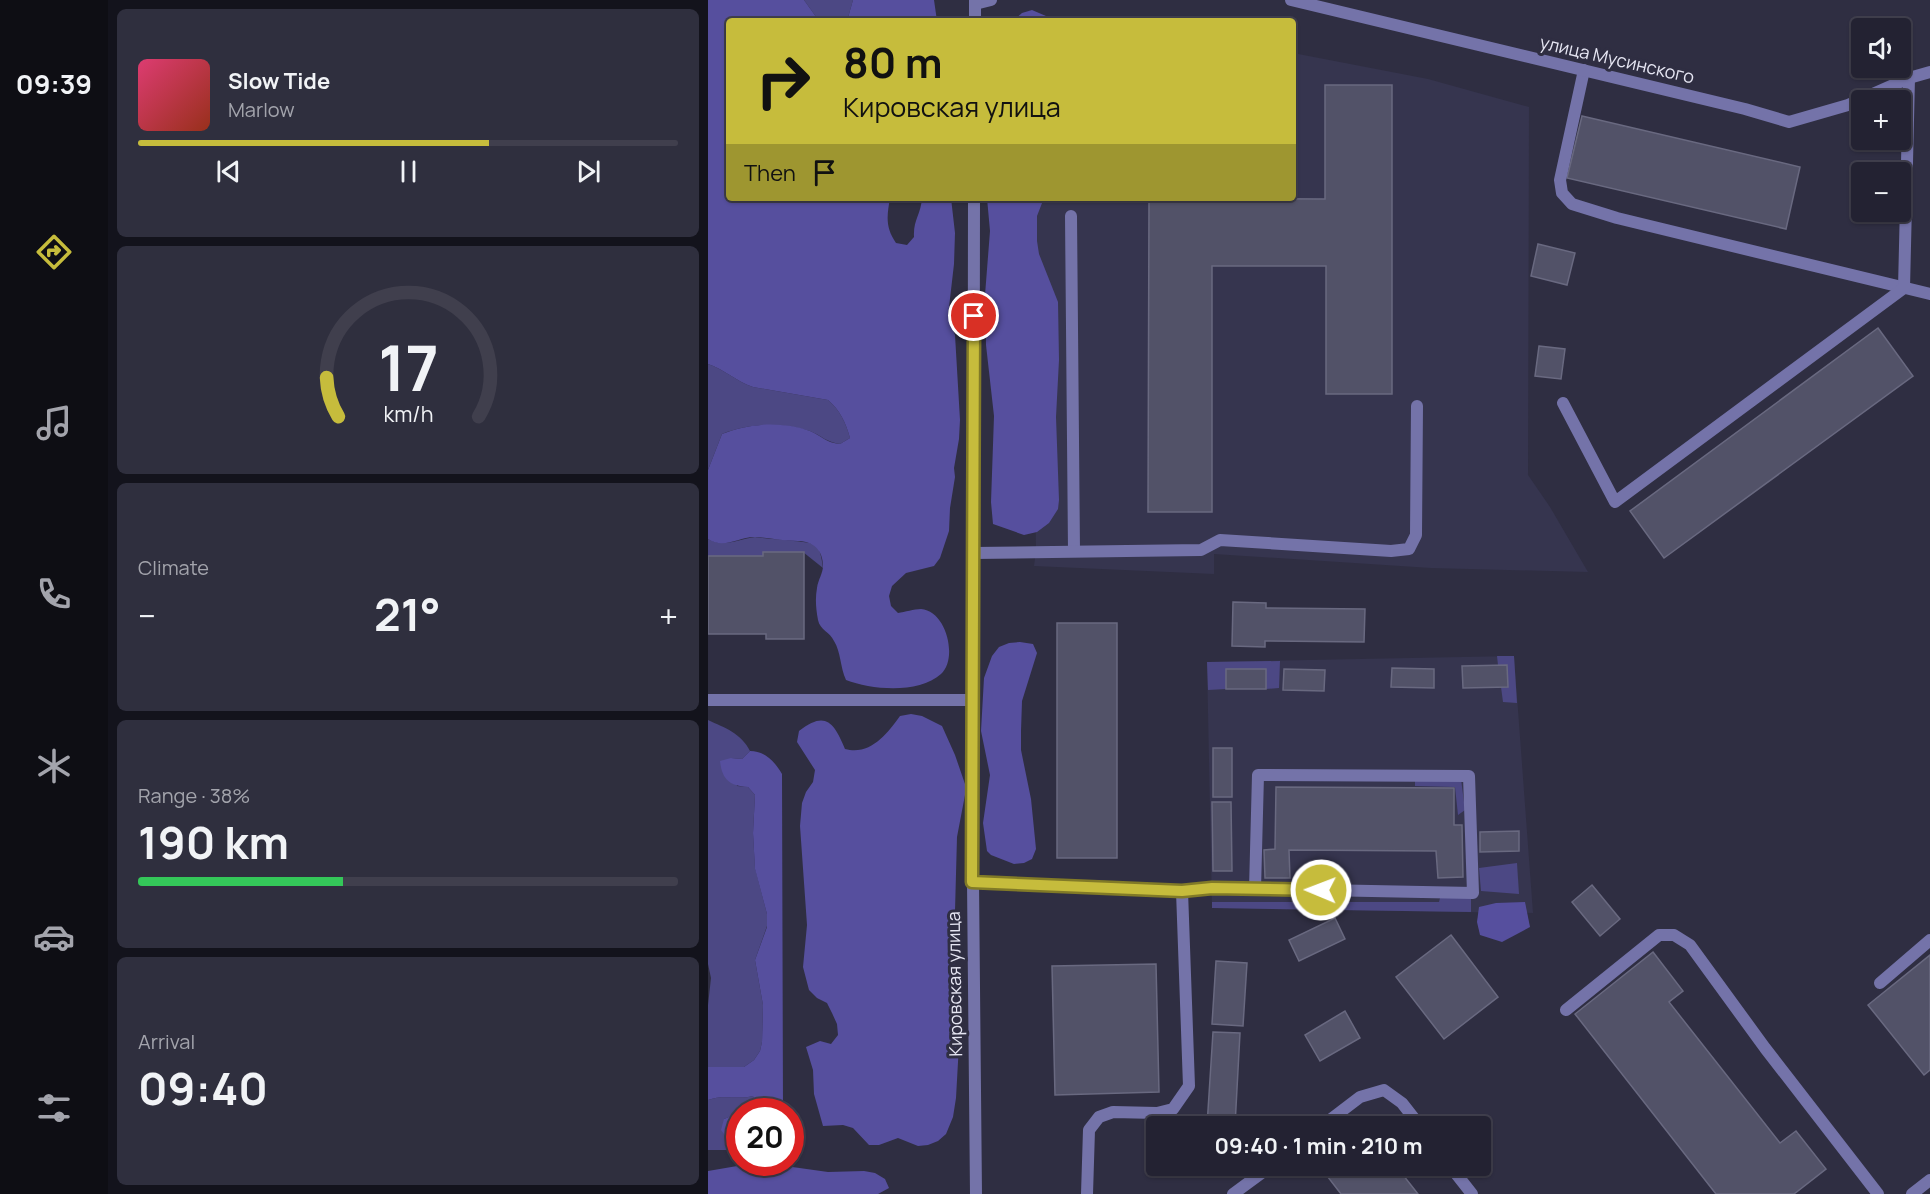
<!DOCTYPE html>
<html lang="en">
<head>
<meta charset="utf-8">
<style>
	:root { --surface:#232232; --page:#2f2f3e; --text:#f1f3f6; --muted:#a3a4ac; --line:#403f4d; --accent:#c6bc3c }
	body { margin:0; font-family:Manrope,sans-serif; background:var(--page); color:var(--text); height:100vh; display:flex; flex-direction:column; font-size:22px; white-space:nowrap }
	* { box-sizing:border-box; margin:0 }
	p { font-size:20px; color:var(--muted) }
	.icon { flex:none; width:33px; height:33px; fill:none; stroke:currentColor; stroke-width:2; stroke-linecap:round; stroke-linejoin:round }
	.map { position:relative; flex:1; overflow:hidden }
	.side { display:flex; flex-direction:column; gap:9px; padding:9px; background:#13131c; width:600px }
	.side>* { flex:none }
	.top-card { position:absolute; left:18px; top:18px; width:570px; height:183px; border-radius:6px; box-shadow:0 2px 4px #0004,0 0 0 2px var(--line); background:#c6bc3c; color:#111; overflow:hidden }
	.fabs { position:absolute; left:1143px; top:18px; display:grid; gap:12px }
	.fabs a { display:grid; place-items:center; width:60px; height:60px; border-radius:6px; background:var(--surface); box-shadow:0 2px 4px #0004,0 0 0 2px var(--line); font-size:30px }
	.speed { position:absolute; left:18px; top:1098px; display:flex; gap:12px; font-size:30px; font-weight:700; text-align:center }
	.speed>* { display:grid; place-content:center; width:78px; height:78px; border-radius:50%; background:var(--surface); box-shadow:0 2px 4px #0004,0 0 0 2px var(--line); line-height:1 }
	.speed .limit { border:9px solid #d22; background:#fff; color:#111 }
	.pin { position:absolute; display:grid; place-items:center; width:51px; height:51px; color:#fff; margin:-26px; border:3px solid #fff; border-radius:50%; box-shadow:0 2px 6px #0007 }
	.me { position:absolute; width:66px; margin:-33px; rotate:271deg; stroke-linejoin:round; filter:drop-shadow(0 0 4px #0008) }
	.turn { display:flex; align-items:center; gap:21px; height:126px; padding:0 18px; font-size:27px }
	.turn .icon { width:78px; height:78px; stroke-width:2.5 }
	.turn b { display:block; font-size:42px; line-height:51px }
	.then { display:flex; align-items:center; height:57px; padding:0 18px; background:#0003; gap:12px; font-size:22px }
	.big { font-size:45px; font-weight:700; line-height:1.1 }
	.side .widget { flex:1; display:flex; flex-direction:column; justify-content:center; gap:9px; min-width:0; padding:0 21px; border-radius:9px; background:var(--page) }
	.side .dial { align-items:center; gap:0 }
	.dial svg { height:156px; overflow:visible; fill:none; stroke:var(--line); stroke-width:7; stroke-linecap:round; text-anchor:middle }
	.dial text { fill:var(--text); stroke:none }
	.song { display:flex; align-items:center; gap:18px }
	.cover { width:72px; height:72px; border-radius:9px; background:linear-gradient(135deg,hsl(340 70% 55%),hsl(10 70% 35%)) }
	.played { height:6px; border-radius:3px; background:linear-gradient(90deg,var(--accent) 65%,var(--line) 65%) }
	.keys { display:flex; justify-content:space-around; direction:ltr }
	.heat { display:flex; justify-content:space-between; align-items:center; font-size:33px; direction:ltr }
	.charge { height:9px; border-radius:4px; background:linear-gradient(90deg,#34c759 38%,var(--line) 0) }
	.trip { position:absolute; left:438px; top:1116px; width:345px; height:60px; border-radius:6px; background:var(--surface); box-shadow:0 2px 4px #0004,0 0 0 2px var(--line); font-weight:700; line-height:60px; text-align:center }
	main { display:flex; flex:1; min-height:0 }
	.menu { display:flex; flex-direction:column; width:108px; justify-content:space-around; align-items:center; background:#0e0e14; color:var(--muted) }
	.menu .icon { width:42px; height:42px }
	.menu .current { color:var(--accent) }
	.menu b { font-size:27px; color:var(--text) }
	.map>svg:first-child { display:block }
	.built { fill:#36354f }
	.green { fill:#4c4884 }
	.forest { fill:#564f9e }
	.building { fill:#525268; stroke:#696980; stroke-width:1.5 }
	.lines { fill:none; stroke-linecap:round; stroke-linejoin:round }
	.service { stroke:#7473a9; stroke-width:12 }
	.minor { stroke:#7473a9; stroke-width:12 }
	.tertiary { stroke:#7473a9; stroke-width:12 }
	.route-casing { stroke:#817a27; stroke-width:15 }
	.route { stroke:#c6bc3c; stroke-width:10 }
	.labels { text-anchor:middle; stroke-width:6; stroke-linejoin:round; paint-order:stroke }
	.street-label { font-size:18px; fill:#e6e6f3; stroke:#2f2e42 }
</style>
</head>
<body>
<main>
<nav class="menu">
<b>09:39</b>
<svg class="icon current" aria-label="directions" viewBox="0 0 24 24"><path d="M12 3l9 9-9 9-9-9zM9 14v-3h6M13 9l2 2-2 2"/></svg>
<svg class="icon" aria-label="music" viewBox="0 0 24 24"><path d="M9 18V5l10-2v13"/><circle cx="6" cy="18" r="3"/><circle cx="16" cy="16" r="3"/></svg>
<svg class="icon" aria-label="phone" viewBox="0 0 24 24"><path d="M5 4h4l2 5-3 2q2 4 5 5l2-3 5 2v4C11 20 4 13 5 4z"/></svg>
<svg class="icon" aria-label="climate" viewBox="0 0 24 24"><path d="M12 3v18M4 7l16 10M4 17L20 7"/></svg>
<svg class="icon" aria-label="car" viewBox="0 0 24 24"><path d="M5 17H2v-5l4-1 3-4h7l3 4 3 1v5h-3M9 17h6M6 11h13"/><circle cx="7" cy="17" r="2"/><circle cx="17" cy="17" r="2"/></svg>
<svg class="icon" aria-label="filters" viewBox="0 0 24 24"><path d="M4 7h16M4 17h16"/><circle cx="9" cy="7" r="2"/><circle cx="15" cy="17" r="2"/></svg>
</nav>
<section class="side">
<div class="widget">
<div class="song"><i class="cover"></i><div><b>Slow Tide</b><p>Marlow</p></div></div>
<div class="played"></div>
<div class="keys"><svg class="icon" aria-label="previous" viewBox="0 0 24 24"><path d="M18 5L8 12l10 7zM5 5v14"/></svg><svg class="icon" aria-label="pause" viewBox="0 0 24 24"><path d="M8 5v14M16 5v14"/></svg><svg class="icon" aria-label="next" viewBox="0 0 24 24"><path d="M6 5l10 7-10 7zM19 5v14"/></svg></div>
</div>
<div class="widget dial"><svg viewBox="0 0 100 80">
<path d="M14 69A42 42 0 1 1 86 69"/>
<path d="M14 69A42 42 0 0 1 8 49" stroke="#c6bc3c"/>
<text x="50" y="56" font-size="32" font-weight="700">17</text>
<text x="50" y="72" font-size="11">km/h</text>
</svg></div>
<div class="widget"><p>Climate</p>
<div class="heat"><a>−</a><b class="big">21°</b><a>+</a></div>
</div>
<div class="widget"><p>Range · 38%</p><b class="big">190 km</b><div class="charge"></div></div>
<div class="widget"><p>Arrival</p><b class="big">09:40</b></div>
</section>
<div class="map">
<svg width="1222" height="1194" viewBox="0 0 1222 1194">
	<rect width="100%" height="100%" fill="#2f2e42"/>
	<g class="built">
		<polygon points="585,53 720,79 821,107 820,475 842,507 880,572 723,568 506,554 506,574 326,566 328,551 323,198 585,198"/>
		<polygon points="806,656 825,913 504,908 499,662"/>
	</g>
	<g class="green">
		<polygon points="96,0 145,0 139,21 111,21"/>
		<path d="M 0,364 C 16,369 29,382 45,387 L 120,400 C 132,410 138,423 142,438 L 132,444 C 118,442 114,436 102,431 C 74,422 41,423 14,434 L 0,470 Z"/>
		<path d="M 47,537 C 58,539 103,541 108,545 C 113,551 114,561 115,568 L 95,552 L 56,552 L 55,556 L 0,556 L 0,539 C 15,548 31,539 47,537 Z"/>
		<polygon points="789,656 806,656 809,703 795,702 793,687 800,687 799,665 790,665"/>
		<polygon points="572,661 571,688 558,689 558,669 519,669 518,689 500,690 499,662"/>
		<path d="M 0,720 C 17,728 33,733 42,751 L 34,759 L 23,758 L 29,786 L 40,787 L 47,795 L 45,833 L 47,868 L 59,914 L 59,926 L 47,960 L 55,1005 L 54,1042 L 52,1051 L 46,1060 L 36,1067 L 0,1067 L 0,1005 L 3,978 L 0,964 Z"/>
		<polygon points="753,779 757,810 750,815 747,787 707,786 707,780"/>
		<polygon points="809,863 811,894 773,891 771,868"/>
		<polygon points="732,898 763,898 763,912 504,908 504,902 731,902"/>
		<path d="M 45,1096 L 48,1107 L 16,1119 L 29,1144 L 31,1143 L 31,1150 L 0,1150 L 0,1100 C 15,1094 30,1100 45,1096 Z"/>
	</g>
	<g class="forest">
		<path d="M 0,0 L 96,0 L 111,21 L 21,21 L 21,198 L 182,198 C 179,216 177,227 188,243 L 199,245 L 206,237 C 205,220 213,214 214,198 L 243,198 L 247,233 L 246,264 L 240,316 L 247,335 L 252,420 L 251,439 L 246,468 L 247,477 L 242,508 L 241,531 L 232,558 L 226,566 L 198,573 L 184,586 L 181,596 L 183,606 L 190,613 C 197,612 206,609 213,609 C 239,611 250,659 233,674 C 211,694 164,690 138,680 C 132,667 133,652 126,641 C 122,632 112,630 110,620 C 108,609 107,599 109,588 C 110,580 115,573 115,566 C 115,550 105,541 90,541 C 75,541 62,538 48,537 C 31,536 17,550 0,539 L 0,470 L 14,434 C 41,423 74,421 102,431 C 114,436 118,443 132,444 L 142,438 C 138,423 132,410 120,400 L 45,387 C 29,382 16,369 0,364 Z"/>
		<polygon points="145,0 226,0 229,21 139,21"/>
		<polygon points="324,10 338,16 338,21 305,21 314,13"/>
		<polygon points="279,198 336,198 329,216 329,241 331,254 350,302 351,360 348,417 351,500 350,509 341,523 329,532 316,535 285,524 283,502 286,416 278,345 277,295 282,231"/>
		<polygon points="312,642 325,644 329,653 314,701 313,731 313,750 323,799 328,849 324,859 316,863 306,864 283,855 279,851 275,823 282,775 273,731 276,678 284,656 291,647 301,643"/>
		<path d="M 203,714 L 214,716 L 234,726 L 247,755 L 257,784 L 257,795 L 249,837 L 247,911 L 249,932 L 245,985 L 251,1044 L 248,1098 L 245,1117 L 238,1134 L 230,1141 L 220,1145 L 210,1146 L 190,1138 L 171,1145 L 161,1145 L 145,1128 L 135,1125 L 115,1126 L 106,1094 L 105,1070 L 98,1047 L 112,1041 L 123,1044 L 130,1035 L 129,1024 L 124,1013 L 119,1003 L 109,998 L 101,990 L 95,967 L 99,925 L 92,826 L 94,803 L 98,792 L 105,782 L 107,770 L 89,742 L 91,731 C 118,710 126,723 137,749 C 162,756 179,734 192,716 Z"/>
		<path d="M 42,751 C 57,751 67,762 74,774 L 75,1111 L 70,1106 L 67,1111 L 36,1111 L 48,1107 L 45,1096 C 30,1100 15,1094 0,1100 L 0,1067 L 36,1067 L 46,1060 L 52,1051 L 54,1042 L 55,1005 L 47,960 L 59,927 L 59,914 L 47,869 L 45,833 L 47,795 L 40,787 C 21,786 14,779 12,761 L 23,758 L 34,759 Z"/>
		<polygon points="817,902 822,927 794,942 772,935 769,922 771,907 788,903"/>
		<polygon points="31,1113 31,1143 30,1144 19,1138 13,1130 16,1119"/>
		<polygon points="63,1164 120,1172 156,1171 167,1173 177,1179 181,1188 170,1194 0,1194 0,1171 35,1165"/>
	</g>
	<g class="building">
		<polygon points="617,85 684,85 684,394 618,394 618,266 504,266 504,512 440,512 441,198 617,199"/>
		<polygon points="874,116 1092,167 1078,229 859,178"/>
		<polygon points="830,244 867,253 859,285 823,276"/>
		<polygon points="1170,328 1205,376 956,558 922,511"/>
		<polygon points="831,346 857,349 853,379 827,376"/>
		<polygon points="55,552 96,552 96,639 58,639 58,634 0,634 0,556 55,556"/>
		<polygon points="525,602 558,603 558,608 657,609 656,642 557,641 557,647 524,646"/>
		<rect x="349" y="623" width="60" height="235"/>
		<polygon points="799,665 800,687 755,688 754,666"/>
		<polygon points="684,668 726,669 726,688 683,687"/>
		<rect x="518" y="669" width="40" height="20"/>
		<polygon points="576,669 617,670 616,691 575,690"/>
		<rect x="505" y="748" width="19" height="49"/>
		<polygon points="568,787 746,788 746,825 754,825 755,877 730,878 728,851 581,850 582,878 557,878 556,850 567,849"/>
		<polygon points="504,802 523,802 524,871 505,871"/>
		<polygon points="811,831 811,851 772,852 772,832"/>
		<polygon points="884,885 912,919 892,936 864,902"/>
		<polygon points="627,918 637,939 591,961 581,940"/>
		<polygon points="743,935 790,997 736,1039 688,977"/>
		<polygon points="945,952 975,991 961,1002 1072,1143 1088,1131 1118,1169 1086,1194 1008,1194 867,1014"/>
		<polygon points="1222,955 1222,1070 1216,1075 1160,1005"/>
		<polygon points="508,961 539,963 535,1026 504,1024"/>
		<polygon points="448,964 451,1092 347,1095 344,966"/>
		<polygon points="637,1011 652,1038 612,1061 597,1035"/>
		<polygon points="505,1032 532,1033 527,1126 499,1126"/>
		<polygon points="624,1166 688,1166 710,1194 633,1194 616,1172"/>
	</g>
	<g class="lines">
		<g class="service">
			<polyline points="876,70 852,180 854,193 864,204 909,218 1222,294"/>
			<polyline points="363,216 366,551"/>
			<polyline points="855,403 907,502 1196,288 1201,78"/>
			<polyline points="266,553 493,550 512,540 683,551 701,549 708,535 709,406"/>
			<polyline points="0,700 266,700"/>
			<polyline points="265,882 474,891 481,1086 465,1109 449,1113 405,1112 391,1117 381,1130 379,1194"/>
			<polyline points="474,891 504,888 765,893 761,776 550,775 547,889"/>
			<polyline points="1172,983 1222,940"/>
			<polyline points="858,1010 951,935 966,935 982,945 1057,1048 1170,1194"/>
			<polyline points="614,1126 652,1097 676,1090 694,1103 712,1126"/>
			<polyline points="742,1166 764,1194"/>
			<polyline points="525,1194 563,1166"/>
		</g>
		<g class="minor">
			<polyline points="583,0 1037,109 1081,122 1140,105 1201,78 1222,72"/>
			<polyline points="267,4 283,0"/>
			<polyline points="1204,1194 1222,1180"/>
		</g>
		<g class="tertiary">
			<polyline points="267,21 267,0"/>
			<polyline points="266,198 265,882 268,1194"/>
		</g>
	</g>
	<g class="lines">
		<defs>
			<polyline id="route" points="266,316 264,882 474,891 504,888 613,890"/>
		</defs>
		<use href="#route" class="route-casing"/>
		<use href="#route" class="route"/>
	</g>
	<g class="labels">
		<g class="street-label">
			<text transform="translate(909 60) rotate(13)" y="6">улица Мусинского</text>
			<text transform="translate(247 984) rotate(-91)" y="6">Кировская улица</text>
		</g>
	</g>
</svg>
<div class="fabs">
<a><svg class="icon" aria-label="sound" viewBox="0 0 24 24"><path d="M4 9h4l5-4v14l-5-4H4zM17 9q2 3 0 6"/></svg></a>
<a>+</a>
<a>−</a>
</div>
<div class="speed"><div class="limit">20</div></div>
<div class="pin" style="left:266px;top:316px;background:#d93025"><svg class="icon" aria-label="arrive" viewBox="0 0 24 24"><path d="M6 21V4h12l-3 4 3 4H6"/></svg></div>
<svg class="me" style="left:613px;top:890px" viewBox="-20 -20 40 40"><circle r="17" fill="#c6bc3c" stroke="#fff" stroke-width="3"/><path d="M0-11L8 9 0 5-8 9z" fill="#fff"/></svg>
<div class="trip">09:40 · 1 min · 210 m</div>
<div class="top-card">
<div class="turn"><svg class="icon" aria-label="right" viewBox="0 0 24 24"><path d="M7 20v-9h11M14 6l5 5-5 5"/></svg><div><b>80 m</b>Кировская улица</div></div>
<div class="then">Then<svg class="icon" aria-label="arrive" viewBox="0 0 24 24"><path d="M6 21V4h12l-3 4 3 4H6"/></svg></div>
</div>
</div>
</main>
</body>
</html>
